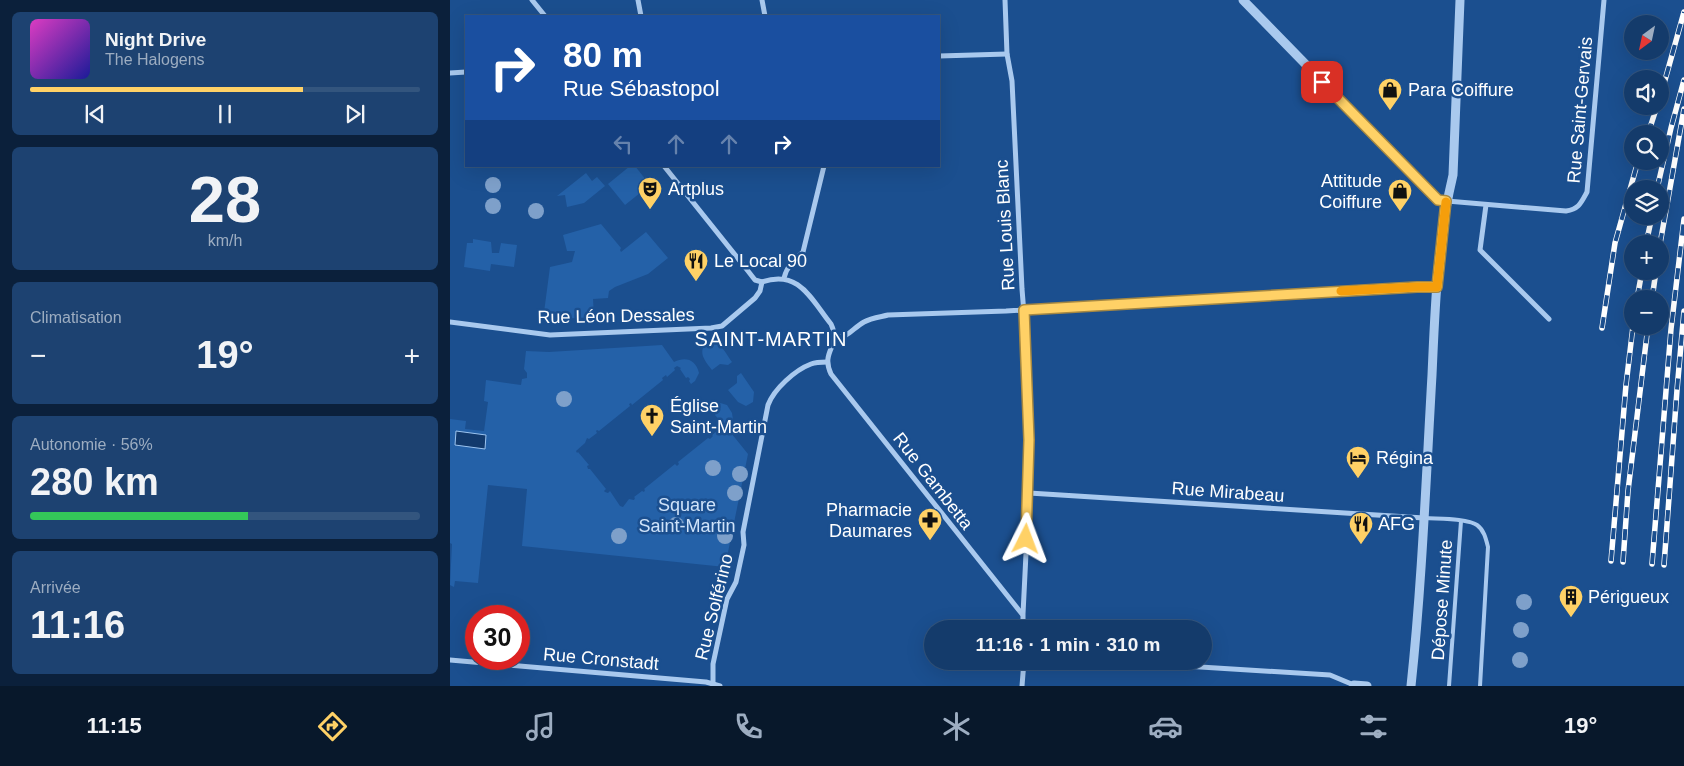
<!DOCTYPE html>
<html lang="fr">
<head>
<meta charset="utf-8">
<style>
	:root { --surface:#143b6b; --page:#1d4271; --text:#f1f3f6; --muted:#9dadc1; --line:#33557e; --accent:#ffd166 }
	body { margin:0; font-family:Helvetica,sans-serif; background:var(--page); color:var(--text); height:100vh; display:flex; flex-direction:column; font-size:19px; white-space:nowrap }
	* { box-sizing:border-box; margin:0 }
	p { font-size:16px; color:var(--muted) }
	.icon { flex:none; width:28px; height:28px; fill:none; stroke:currentColor; stroke-width:2; stroke-linecap:round; stroke-linejoin:round }
	.map { position:relative; flex:1; overflow:hidden }
	.details { display:flex; flex-direction:column; gap:12px; padding:12px; background:#0b203b; width:450px }
	.details>* { flex:none }
	.hud { position:absolute; left:15px; top:15px; width:475px; height:152px; border-radius:0px; box-shadow:0 5px 20px #0002,0 0 0 1px var(--line); background:#1a4fa0; color:#fff; overflow:hidden }
	.needle { width:32px; rotate:213deg }
	.buttons { position:absolute; left:1174px; top:15px; display:grid; gap:10px }
	.buttons a { display:grid; place-items:center; width:45px; height:45px; border-radius:50%; background:var(--surface); box-shadow:0 5px 20px #0002,0 0 0 1px var(--line); font-size:25px }
	.speed { position:absolute; left:15px; top:605px; display:flex; gap:10px; font-size:25px; font-weight:700; text-align:center }
	.speed>* { display:grid; place-content:center; width:65px; height:65px; border-radius:50%; background:var(--surface); box-shadow:0 5px 20px #0002,0 0 0 1px var(--line); line-height:1 }
	.speed .limit { border:8px solid #d22; background:#fff; color:#111 }
	.pin { position:absolute; display:grid; place-items:center; width:42px; height:42px; color:#fff; margin:-21px; border-radius:10px; box-shadow:0 2px 8px #0006 }
	.me { position:absolute; width:55px; margin:-28px; rotate:3deg; stroke-linejoin:round; filter:drop-shadow(0 0 4px #0008) }
	.turn { display:flex; align-items:center; gap:18px; height:105px; padding:0 15px; font-size:22px }
	.turn .icon { width:65px; height:65px; stroke-width:2.5 }
	.turn b { display:block; font-size:35px; line-height:42px }
	.lanes { display:flex; align-items:center; height:48px; padding:0 15px; background:#0003; justify-content:center; gap:25px; direction:ltr }
	.lanes .off { opacity:.35 }
	.big { font-size:38px; font-weight:700; line-height:1.1 }
	.details .widget { flex:1; display:flex; flex-direction:column; justify-content:center; gap:8px; min-width:0; padding:0 18px; border-radius:8px; background:var(--page) }
	.details .dial { align-items:center; gap:0 }
	.dial b { font-size:65px; line-height:1 }
	.song { display:flex; align-items:center; gap:15px }
	.cover { width:60px; height:60px; border-radius:8px; background:linear-gradient(135deg,hsl(310 70% 55%),hsl(240 70% 35%)) }
	.played { height:5px; border-radius:2px; background:linear-gradient(90deg,var(--accent) 70%,var(--line) 70%) }
	.keys { display:flex; justify-content:space-around; direction:ltr }
	.heat { display:flex; justify-content:space-between; align-items:center; font-size:28px; direction:ltr }
	.charge { height:8px; border-radius:4px; background:linear-gradient(90deg,#34c759 56%,var(--line) 0) }
	.trip { position:absolute; left:474px; top:620px; width:288px; height:50px; border-radius:25px; background:var(--surface); box-shadow:0 5px 20px #0002,0 0 0 1px var(--line); font-weight:700; line-height:50px; text-align:center }
	.tab-bar { display:flex; height:80px; justify-content:space-around; align-items:center; background:#08182b; color:var(--muted) }
	.tab-bar .icon { width:35px; height:35px }
	.tab-bar .current { color:var(--accent) }
	.tab-bar b { font-size:22px; color:var(--text) }
	main { display:flex; flex:1; min-height:0 }
	.map>svg:first-child { display:block }
	.green { fill:#2461a8 }
	.water { fill:#123a6d; stroke:#9cc4f0 }
	.lines { fill:none; stroke-linecap:round; stroke-linejoin:round }
	.service { stroke:#a9c9ee; stroke-width:4 }
	.minor { stroke:#a9c9ee; stroke-width:5 }
	.tertiary { stroke:#a9c9ee; stroke-width:9 }
	.rail-casing { stroke:#fff; stroke-width:5.5 }
	.rail { stroke:#1b4f8f; stroke-width:4; stroke-dasharray:11; stroke-linecap:butt }
	.tree { fill:#7ea0ca }
	.route-casing { stroke:#a68842; stroke-width:12 }
	.route { stroke:#ffd166; stroke-width:9 }
	.slow { stroke:#f59e0b; stroke-width:9 }
	.labels { text-anchor:middle; stroke-width:5; stroke-linejoin:round; paint-order:stroke }
	.poi-label { font-size:18px; fill:#fff; stroke:#1b4f8f; text-anchor:start }
	.street-label { font-size:18px; fill:#fff; stroke:#1b4f8f }
	.park-label { font-size:18px; fill:#cfe3fa; stroke:#1b4f8f }
	.quarter-label { font-size:20px; letter-spacing:1px; fill:#fff; stroke:#1b4f8f }
</style>
</head>
<body>
<main>
<section class="details">
<div class="widget">
<div class="song"><i class="cover"></i><div><b>Night Drive</b><p>The Halogens</p></div></div>
<div class="played"></div>
<div class="keys"><svg class="icon" aria-label="previous" viewBox="0 0 24 24"><path d="M18 5L8 12l10 7zM5 5v14"/></svg><svg class="icon" aria-label="pause" viewBox="0 0 24 24"><path d="M8 5v14M16 5v14"/></svg><svg class="icon" aria-label="next" viewBox="0 0 24 24"><path d="M6 5l10 7-10 7zM19 5v14"/></svg></div>
</div>
<div class="widget dial"><b>28</b><p>km/h</p></div>
<div class="widget"><p>Climatisation</p>
<div class="heat"><a>−</a><b class="big">19°</b><a>+</a></div>
</div>
<div class="widget"><p>Autonomie · 56%</p><b class="big">280 km</b><div class="charge"></div></div>
<div class="widget"><p>Arrivée</p><b class="big">11:16</b></div>
</section>
<div class="map">
<svg width="1234" height="686" viewBox="0 0 1234 686">
	<rect width="100%" height="100%" fill="#1b4f8f"/>
	<g class="green">
		<polygon points="180,166 185,166 200,185 175,205 158,184"/>
		<polygon points="136,173 142,181 147,177 155,186 134,203 117,207 115,195 107,196"/>
		<polygon points="151,224 171,248 170,250 171,252 196,232 218,258 198,274 165,287 159,291 158,298 143,299 144,317 93,320 100,267 122,262 125,251 117,251 113,235"/>
		<polygon points="23,239 41,242 42,253 49,253 51,243 67,245 64,267 41,264 40,271 14,267 17,243 23,243"/>
		<path d="M 257,342 C 270,340 275,352 282,362 L 278,365 L 270,364 L 262,370 C 255,361 247,352 257,342 Z"/>
		<path d="M 212,345 L 224,362 C 236,356 246,360 249,373 L 245,381 L 241,384 L 239,381 L 240,379 L 238,377 L 236,378 L 230,369 L 231,368 L 227,366 L 224,368 L 225,370 L 217,377 L 216,375 L 212,378 L 213,380 L 182,405 L 181,403 L 179,404 L 180,406 L 149,431 L 147,430 L 146,431 L 147,433 L 139,439 L 137,438 L 135,443 L 126,451 L 127,453 L 128,452 L 139,465 L 137,466 L 138,469 L 140,469 L 156,489 L 154,491 L 155,492 L 158,493 L 160,491 L 170,506 L 173,507 L 179,499 L 184,500 L 185,498 L 184,497 L 192,491 L 194,492 L 195,490 L 194,489 L 225,464 L 227,466 L 229,464 L 228,462 L 258,438 L 260,439 L 263,436 L 262,435 L 271,428 L 272,429 L 274,427 L 275,424 L 273,422 L 272,423 L 265,415 L 266,413 L 265,411 L 263,412 L 260,409 L 261,406 L 267,402 L 277,405 L 282,413 L 283,420 L 277,428 L 298,454 L 275,567 L 72,546 L 77,489 L 38,485 L 28,583 L 5,581 L 4,587 L 0,585 L 2,544 L 0,543 L 0,419 L 16,421 L 15,429 L 34,431 L 38,402 L 34,401 L 36,380 L 71,385 L 72,379 L 77,378 L 77,373 L 74,369 L 76,351 L 99,352 Z"/>
		<polygon points="291,373 304,392 303,402 296,406 288,402 278,390 287,383 287,376"/>
	</g>
	<polygon class="water" points="6,431 36,435 35,449 5,445"/>
	<g class="lines">
		<g class="service">
			<path d="M 975,518 C 988,519 1017,518 1027,525 C 1034,530 1036,539 1038,547 L 1030,686"/>
			<polyline points="999,686 1011,521"/>
		</g>
		<g class="minor">
			<polyline points="82,0 95,16"/>
			<polyline points="188,0 191,16"/>
			<polyline points="312,0 315,16"/>
			<polyline points="555,0 557,54 562,81 572,289 575,326 579,440 579,493 573,614 573,629"/>
			<polyline points="489,56 557,54"/>
			<polyline points="0,73 16,72"/>
			<polyline points="214,166 298,271 305,280 312,282"/>
			<path d="M 997,201 L 1116,211 C 1129,209 1131,203 1137,192 L 1154,0"/>
			<polyline points="1036,205 1030,250 1099,319"/>
			<path d="M 334,278 C 337,266 344,260 353,252 L 374,166"/>
			<path d="M 312,282 C 349,269 361,299 381,324 C 392,347 370,350 381,374 L 572,614"/>
			<polyline points="0,322 100,335 261,328 272,326 305,298 310,291 312,282"/>
			<path d="M 385,338 C 398,338 403,328 414,322 C 421,318 430,317 438,315 L 556,311 L 967,287 L 987,287"/>
			<polyline points="579,493 974,518"/>
			<polyline points="0,660 256,682 270,686"/>
			<polyline points="655,661 880,675 904,685"/>
			<path d="M 263,686 L 263,664 L 277,599 L 286,582 L 294,545 L 293,532 L 318,405 C 324,389 345,370 361,364 C 366,362 371,362 377,362"/>
			<polyline points="572,686 574,661"/>
		</g>
		<g class="tertiary">
			<polyline points="793,0 988,200 997,201"/>
			<polyline points="904,686 904,685 917,686"/>
			<path d="M 961,686 C 972,583 976,479 982,375 C 985,309 987,241 1003,175 L 1010,0"/>
		</g>
		<defs>
			<g id="rail">
				<polyline points="1210,98 1234,12"/>
				<polyline points="1198,134 1207,106"/>
				<polyline points="1207,189 1221,128 1234,80"/>
				<polyline points="1196,244 1202,216"/>
				<polyline points="1210,244 1234,109"/>
				<polyline points="1187,299 1192,271"/>
				<polyline points="1202,299 1206,271"/>
				<polyline points="1152,328 1165,243 1188,161"/>
				<polyline points="1161,561 1176,385 1183,326"/>
				<polyline points="1173,562 1178,491 1198,326"/>
				<polyline points="1202,564 1221,329 1234,219"/>
				<polyline points="1214,565 1227,390 1234,311"/>
			</g>
		</defs>
		<use href="#rail" class="rail-casing"/>
		<use href="#rail" class="rail"/>
	</g>
	<g class="tree">
		<circle cx="43" cy="185" r="8"/>
		<circle cx="43" cy="206" r="8"/>
		<circle cx="86" cy="211" r="8"/>
		<circle cx="114" cy="399" r="8"/>
		<circle cx="263" cy="468" r="8"/>
		<circle cx="290" cy="474" r="8"/>
		<circle cx="285" cy="493" r="8"/>
		<circle cx="226" cy="525" r="8"/>
		<circle cx="169" cy="536" r="8"/>
		<circle cx="275" cy="536" r="8"/>
		<circle cx="1074" cy="602" r="8"/>
		<circle cx="1071" cy="630" r="8"/>
		<circle cx="1070" cy="660" r="8"/>
	</g>
	<g class="lines">
		<defs>
			<polyline id="route" points="576,539 579,440 574,310 967,287 987,287 996,201 988,200 872,82"/>
		</defs>
		<use href="#route" class="route-casing"/>
		<use href="#route" class="route"/>
		<polyline class="slow" points="891,291 967,287 987,287 996,202"/>
	</g>
	<defs>
		<symbol id="shop-pin" viewBox="-11 -11 22 30"><path d="M0 17L-7.5 6A9.5 9.5 0 1 1 7.5 6Z" fill="#ffd166" stroke="#1b4f8f"/><path d="M-5-2.5h2.3a2.7 3.5 0 0 1 5.4 0H5L5.5 6h-11ZM-1.5-2.5h3a1.5 2.3 0 0 0-3 0Z" fill="#111"/></symbol>
		<symbol id="theatre-pin" viewBox="-11 -11 22 30"><path d="M0 17L-7.5 6A9.5 9.5 0 1 1 7.5 6Z" fill="#ffd166" stroke="#1b4f8f"/><path d="M-5-5.5Q0-4 5-5.5V0Q5 5 0 6Q-5 5-5 0ZM-3.3-2.5H-1v1.5H-3.3ZM1-2.5H3.3v1.5H1ZM-2.8 1Q0 5.5 2.8 1Z" fill="#111"/></symbol>
		<symbol id="restaurant-pin" viewBox="-11 -11 22 30"><path d="M0 17L-7.5 6A9.5 9.5 0 1 1 7.5 6Z" fill="#ffd166" stroke="#1b4f8f"/><path d="M-5-6h1v4h1v-4h1v4h1v-4h1v5L-1.5 .5V6h-2V.5L-5-1ZM5-6V6H3V1.5H1.5Q1.5-4 5-6Z" fill="#111"/></symbol>
		<symbol id="church-pin" viewBox="-11 -11 22 30"><path d="M0 17L-7.5 6A9.5 9.5 0 1 1 7.5 6Z" fill="#ffd166" stroke="#1b4f8f"/><path d="M-1.2-6h2.4v3.5h3.3v2.4h-3.3V6h-2.4V-.1h-3.3v-2.4h3.3Z" fill="#111"/></symbol>
		<symbol id="hotel-pin" viewBox="-11 -11 22 30"><path d="M0 17L-7.5 6A9.5 9.5 0 1 1 7.5 6Z" fill="#ffd166" stroke="#1b4f8f"/><path d="M-6-4.5h1.5V1H6V5H4.5V3h-9V5H-6ZM-4 0a1.8 1.8 0 1 1 3.6 0ZM.5 0V-2.5h3Q6-2.5 6 0Z" fill="#111"/></symbol>
		<symbol id="pharmacy-pin" viewBox="-11 -11 22 30"><path d="M0 17L-7.5 6A9.5 9.5 0 1 1 7.5 6Z" fill="#ffd166" stroke="#1b4f8f"/><path d="M-2-6h4v4h4v4h-4v4h-4v-4h-4v-4h4Z" fill="#111"/></symbol>
		<symbol id="building-pin" viewBox="-11 -11 22 30"><path d="M0 17L-7.5 6A9.5 9.5 0 1 1 7.5 6Z" fill="#ffd166" stroke="#1b4f8f"/><path d="M-4-6H4V6H1V3H-1V6H-4ZM-2.5-4.3h1.7v1.8h-1.7ZM.8-4.3h1.7v1.8H.8ZM-2.5-1h1.7V.8h-1.7ZM.8-1h1.7V.8H.8Z" fill="#111"/></symbol>
	</defs>
	<g fill-rule="evenodd">
		<use href="#shop-pin" x="926" y="76" width="28" height="38"/>
		<use href="#theatre-pin" x="186" y="175" width="28" height="38"/>
		<use href="#shop-pin" x="936" y="177" width="28" height="38"/>
		<use href="#restaurant-pin" x="232" y="247" width="28" height="38"/>
		<use href="#church-pin" x="188" y="402" width="28" height="38"/>
		<use href="#hotel-pin" x="894" y="444" width="28" height="38"/>
		<use href="#pharmacy-pin" x="466" y="506" width="28" height="38"/>
		<use href="#restaurant-pin" x="897" y="510" width="28" height="38"/>
		<use href="#building-pin" x="1107" y="583" width="28" height="38"/>
	</g>
	<g class="labels">
		<g class="poi-label">
			<text x="958" y="96">Para Coiffure</text>
			<text x="932" y="187" text-anchor="end">Attitude<tspan x="932" dy="21">Coiffure</tspan></text>
			<text x="218" y="195">Artplus</text>
			<text x="264" y="267">Le Local 90</text>
			<text x="220" y="412">Église<tspan x="220" dy="21">Saint-Martin</tspan></text>
			<text x="926" y="464">Régina</text>
			<text x="462" y="516" text-anchor="end">Pharmacie<tspan x="462" dy="21">Daumares</tspan></text>
			<text x="928" y="530">AFG</text>
			<text x="1138" y="603">Périgueux</text>
		</g>
		<g class="street-label">
			<text transform="translate(1130 110) rotate(-85)" y="6">Rue Saint-Gervais</text>
			<text transform="translate(555 225) rotate(-93)" y="6">Rue Louis Blanc</text>
			<text transform="translate(166 316) rotate(-1)" y="6">Rue Léon Dessales</text>
			<text transform="translate(483 481) rotate(52)" y="6">Rue Gambetta</text>
			<text transform="translate(778 492) rotate(4)" y="6">Rue Mirabeau</text>
			<text transform="translate(992 600) rotate(-86)" y="6">Dépose Minute</text>
			<text transform="translate(264 607) rotate(-76)" y="6">Rue Solférino</text>
			<text transform="translate(151 659) rotate(5)" y="6">Rue Cronstadt</text>
		</g>
		<g class="park-label">
			<text x="237" y="511">Square<tspan x="237" dy="21">Saint-Martin</tspan></text>
		</g>
		<g class="quarter-label">
			<text x="321" y="346">SAINT-MARTIN</text>
		</g>
	</g>
</svg>
<div class="buttons">
<a><svg class="needle" viewBox="-14 -14 28 28"><path d="M0-13l5 13h-10z" fill="#e53935"/><path d="M0 13l5-13h-10z" fill="#9dadc1"/></svg></a>
<a><svg class="icon" aria-label="sound" viewBox="0 0 24 24"><path d="M4 9h4l5-4v14l-5-4H4zM17 9q2 3 0 6"/></svg></a>
<a><svg class="icon" aria-label="search" viewBox="0 0 24 24"><circle cx="10" cy="10" r="6"/><path d="M15 15l6 6"/></svg></a>
<a><svg class="icon" aria-label="layers" viewBox="0 0 24 24"><path d="M12 4l9 5-9 5-9-5zM3 14l9 5 9-5"/></svg></a>
<a>+</a>
<a>−</a>
</div>
<div class="speed"><div class="limit">30</div></div>
<div class="pin" style="left:872px;top:82px;background:#d93025"><svg class="icon" aria-label="arrive" viewBox="0 0 24 24"><path d="M6 21V4h12l-3 4 3 4H6"/></svg></div>
<svg class="me" style="left:576px;top:539px" viewBox="-20 -20 40 40"><path d="M0-17L14 15 0 8-14 15z" fill="#ffd166" stroke="#fff" stroke-width="4"/></svg>
<div class="trip">11:16 · 1 min · 310 m</div>
<div class="hud">
<div class="turn"><svg class="icon" aria-label="right" viewBox="0 0 24 24"><path d="M7 20v-9h11M14 6l5 5-5 5"/></svg><div><b>80 m</b>Rue Sébastopol</div></div>
<div class="lanes"><svg class="icon off" aria-label="left" viewBox="0 0 24 24"><path d="M17 20v-9H6M10 6l-5 5 5 5"/></svg><svg class="icon off" aria-label="ahead" viewBox="0 0 24 24"><path d="M12 20V5M6 11l6-6 6 6"/></svg><svg class="icon off" aria-label="ahead" viewBox="0 0 24 24"><path d="M12 20V5M6 11l6-6 6 6"/></svg><svg class="icon" aria-label="right" viewBox="0 0 24 24"><path d="M7 20v-9h11M14 6l5 5-5 5"/></svg></div>
</div>
</div>
</main>
<nav class="tab-bar">
<b>11:15</b>
<svg class="icon current" aria-label="directions" viewBox="0 0 24 24"><path d="M12 3l9 9-9 9-9-9zM9 14v-3h6M13 9l2 2-2 2"/></svg>
<svg class="icon" aria-label="music" viewBox="0 0 24 24"><path d="M9 18V5l10-2v13"/><circle cx="6" cy="18" r="3"/><circle cx="16" cy="16" r="3"/></svg>
<svg class="icon" aria-label="phone" viewBox="0 0 24 24"><path d="M5 4h4l2 5-3 2q2 4 5 5l2-3 5 2v4C11 20 4 13 5 4z"/></svg>
<svg class="icon" aria-label="climate" viewBox="0 0 24 24"><path d="M12 3v18M4 7l16 10M4 17L20 7"/></svg>
<svg class="icon" aria-label="car" viewBox="0 0 24 24"><path d="M5 17H2v-5l4-1 3-4h7l3 4 3 1v5h-3M9 17h6M6 11h13"/><circle cx="7" cy="17" r="2"/><circle cx="17" cy="17" r="2"/></svg>
<svg class="icon" aria-label="filters" viewBox="0 0 24 24"><path d="M4 7h16M4 17h16"/><circle cx="9" cy="7" r="2"/><circle cx="15" cy="17" r="2"/></svg>
<b>19°</b>
</nav>
</body>
</html>
